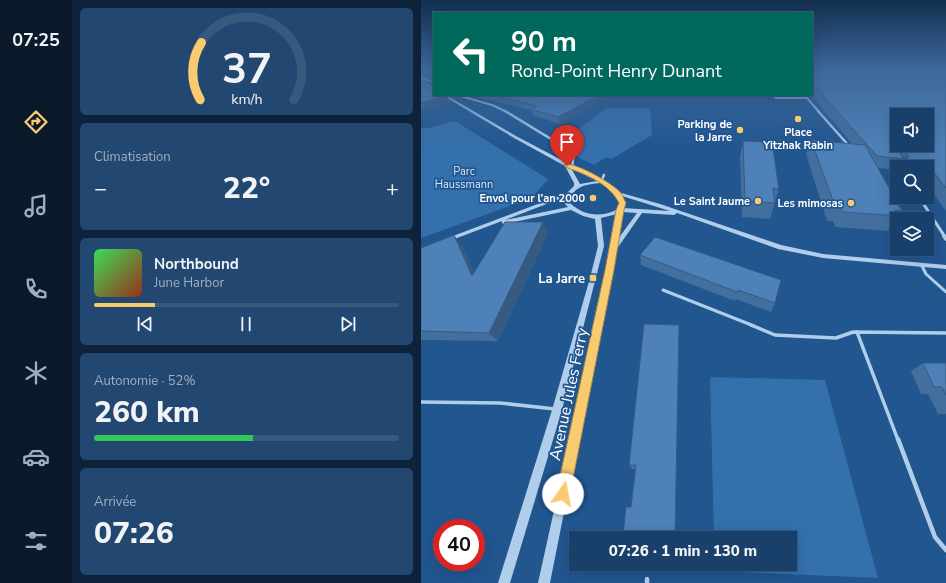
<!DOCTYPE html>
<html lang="fr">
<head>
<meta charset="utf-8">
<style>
	:root { --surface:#19406b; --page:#224771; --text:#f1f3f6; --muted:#9fafc1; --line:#37597e; --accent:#f9cb71 }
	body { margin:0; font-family:"Nunito Sans",sans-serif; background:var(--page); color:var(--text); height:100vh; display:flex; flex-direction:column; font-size:15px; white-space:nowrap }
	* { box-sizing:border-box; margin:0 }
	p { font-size:13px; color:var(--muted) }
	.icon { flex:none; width:22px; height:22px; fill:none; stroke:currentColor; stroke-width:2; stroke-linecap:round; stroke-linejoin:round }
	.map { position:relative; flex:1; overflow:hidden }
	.side { display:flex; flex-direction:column; gap:8px; padding:8px; background:#0e233b; width:349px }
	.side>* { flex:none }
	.guide { position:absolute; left:12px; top:12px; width:380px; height:84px; border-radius:0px; box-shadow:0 4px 16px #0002,0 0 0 1px var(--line); background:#00695c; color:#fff; overflow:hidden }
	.tools { position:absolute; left:469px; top:108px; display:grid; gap:8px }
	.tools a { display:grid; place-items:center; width:44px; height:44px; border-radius:0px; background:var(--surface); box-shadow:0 4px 16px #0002,0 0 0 1px var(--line); font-size:20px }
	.speed { position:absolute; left:12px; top:519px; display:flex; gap:8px; font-size:20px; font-weight:700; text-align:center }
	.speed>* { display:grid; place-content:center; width:52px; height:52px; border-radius:50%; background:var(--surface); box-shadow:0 4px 16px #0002,0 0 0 1px var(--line); line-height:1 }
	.speed .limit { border:6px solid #d22; background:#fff; color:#111 }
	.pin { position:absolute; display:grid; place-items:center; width:34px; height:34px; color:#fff; margin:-41px -17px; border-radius:50% 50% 50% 0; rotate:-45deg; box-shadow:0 0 4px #0007 }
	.pin .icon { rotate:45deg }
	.me { position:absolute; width:44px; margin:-22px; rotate:12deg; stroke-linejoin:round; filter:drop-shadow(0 0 3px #0008) }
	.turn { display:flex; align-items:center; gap:14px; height:84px; padding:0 12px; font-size:18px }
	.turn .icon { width:52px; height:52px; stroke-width:2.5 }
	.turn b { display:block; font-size:28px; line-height:34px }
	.big { font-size:30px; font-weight:800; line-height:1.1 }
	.side .tile { flex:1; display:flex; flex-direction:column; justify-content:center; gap:6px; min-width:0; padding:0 14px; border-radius:6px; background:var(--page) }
	.side .dial { align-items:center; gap:0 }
	.dial svg { height:104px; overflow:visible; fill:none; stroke:var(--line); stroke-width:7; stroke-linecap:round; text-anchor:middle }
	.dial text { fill:var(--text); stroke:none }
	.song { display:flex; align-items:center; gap:12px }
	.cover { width:48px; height:48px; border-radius:6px; background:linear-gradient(135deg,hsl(130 70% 55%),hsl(10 70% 35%)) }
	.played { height:4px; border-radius:2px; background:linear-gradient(90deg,var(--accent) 20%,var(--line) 20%) }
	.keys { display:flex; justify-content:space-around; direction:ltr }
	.heat { display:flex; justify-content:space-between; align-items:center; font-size:22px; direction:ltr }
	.charge { height:6px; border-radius:3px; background:linear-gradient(90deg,#34c759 52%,var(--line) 0) }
	.trip { position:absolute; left:148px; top:531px; width:228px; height:40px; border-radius:0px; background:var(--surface); box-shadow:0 4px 16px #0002,0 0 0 1px var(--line); font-weight:800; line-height:40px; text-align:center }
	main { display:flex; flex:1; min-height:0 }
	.dock { display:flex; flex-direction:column; width:72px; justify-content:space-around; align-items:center; background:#0a1a2b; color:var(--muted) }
	.dock .icon { width:28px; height:28px }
	.dock .selected { color:var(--accent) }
	.dock b { font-size:18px; color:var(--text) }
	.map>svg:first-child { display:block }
	.green { fill:#3470ac }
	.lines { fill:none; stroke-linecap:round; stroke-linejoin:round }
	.service-far3 { stroke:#b0ceec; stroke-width:2.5 }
	.service-far2 { stroke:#b0ceec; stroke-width:3 }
	.service-far1 { stroke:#b0ceec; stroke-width:3.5 }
	.service { stroke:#b0ceec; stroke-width:4.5 }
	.minor-far3 { stroke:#b0ceec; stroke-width:2 }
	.minor-far2 { stroke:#b0ceec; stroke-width:2.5 }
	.minor-far1 { stroke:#b0ceec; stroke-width:3 }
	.minor { stroke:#b0ceec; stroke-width:4 }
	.tertiary { fill:#b0ceec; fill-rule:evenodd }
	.wall { fill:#436f9e; fill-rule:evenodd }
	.shaded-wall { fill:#375a81 }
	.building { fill:#4e81b8; stroke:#375a81; fill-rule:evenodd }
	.route { fill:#f9cb71; stroke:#a28449 }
	.poi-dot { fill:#f9cb71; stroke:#21568f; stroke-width:1.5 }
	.labels { text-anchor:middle; stroke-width:3.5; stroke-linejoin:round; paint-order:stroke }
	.far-poi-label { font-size:11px; font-weight:bold; fill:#fff; stroke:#21568f; text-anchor:end }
	.far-park-label { font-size:11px; fill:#d5e7f9; stroke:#21568f }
	.poi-label { font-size:13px; font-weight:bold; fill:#fff; stroke:#21568f; text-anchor:end }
	.near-street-label { font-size:16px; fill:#fff; stroke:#21568f }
</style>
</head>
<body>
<main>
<nav class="dock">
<b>07:25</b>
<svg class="icon selected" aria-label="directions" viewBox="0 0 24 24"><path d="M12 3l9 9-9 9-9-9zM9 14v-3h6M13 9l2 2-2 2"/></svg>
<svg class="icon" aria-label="music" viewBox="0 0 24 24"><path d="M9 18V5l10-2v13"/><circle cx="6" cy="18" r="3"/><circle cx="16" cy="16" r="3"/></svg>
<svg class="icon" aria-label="phone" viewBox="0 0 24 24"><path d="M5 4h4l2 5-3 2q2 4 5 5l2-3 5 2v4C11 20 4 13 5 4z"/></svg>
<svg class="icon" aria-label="climate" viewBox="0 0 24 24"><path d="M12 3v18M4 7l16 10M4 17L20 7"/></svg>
<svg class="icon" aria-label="car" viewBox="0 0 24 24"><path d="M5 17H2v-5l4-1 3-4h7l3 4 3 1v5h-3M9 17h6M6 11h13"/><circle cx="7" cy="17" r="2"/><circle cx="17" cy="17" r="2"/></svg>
<svg class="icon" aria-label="filters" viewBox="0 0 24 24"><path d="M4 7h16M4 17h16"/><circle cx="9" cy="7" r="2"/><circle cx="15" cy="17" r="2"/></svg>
</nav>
<section class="side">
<div class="tile dial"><svg viewBox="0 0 100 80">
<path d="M14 69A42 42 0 1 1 86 69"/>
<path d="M14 69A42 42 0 0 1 15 25" stroke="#f9cb71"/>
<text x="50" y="56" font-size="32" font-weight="700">37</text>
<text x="50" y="72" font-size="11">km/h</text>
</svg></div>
<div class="tile"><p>Climatisation</p>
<div class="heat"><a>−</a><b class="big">22°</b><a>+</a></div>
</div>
<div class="tile">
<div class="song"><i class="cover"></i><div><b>Northbound</b><p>June Harbor</p></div></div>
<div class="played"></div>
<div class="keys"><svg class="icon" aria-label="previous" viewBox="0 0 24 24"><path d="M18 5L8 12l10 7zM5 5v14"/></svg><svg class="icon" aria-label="pause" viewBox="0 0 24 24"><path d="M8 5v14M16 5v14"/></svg><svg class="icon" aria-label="next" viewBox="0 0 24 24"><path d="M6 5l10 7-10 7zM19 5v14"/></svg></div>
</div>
<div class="tile"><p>Autonomie · 52%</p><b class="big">260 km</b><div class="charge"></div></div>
<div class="tile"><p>Arrivée</p><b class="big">07:26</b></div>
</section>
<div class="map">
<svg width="525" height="583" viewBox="0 0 525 583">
	<rect width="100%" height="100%" fill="#21568f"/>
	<g class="green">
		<polygon points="186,108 229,108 231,135 190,159 185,157 173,165 156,157 157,151 142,141"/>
		<path d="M 34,121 L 127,179 L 111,198 L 0,238 L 0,128 C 10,130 23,122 34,121 Z"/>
		<polygon points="289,377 404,380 457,578 294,571 294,564 369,564 369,538 293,538"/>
	</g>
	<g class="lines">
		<polyline class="service-far3" points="180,182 183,175"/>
		<g class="service-far2">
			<polyline points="501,266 505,274 525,292"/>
			<polyline points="242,290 333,326"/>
		</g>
		<g class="service-far1">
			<polyline points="330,325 354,335 415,338 432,332 525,333"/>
			<polyline points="436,332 477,440"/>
			<polyline points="0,402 79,403 134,409"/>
		</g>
		<g class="service">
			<polyline points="477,439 514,537 525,550"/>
			<polyline points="226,579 226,583"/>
		</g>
		<g class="minor-far3">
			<polyline points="0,77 13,83"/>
			<polyline points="36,95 71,105 86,112"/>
			<polyline points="352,95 355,98 386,98 398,112"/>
		</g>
		<g class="minor-far2">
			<polyline points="84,111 153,153 151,167"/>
			<polyline points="397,111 429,147"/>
		</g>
		<polyline class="minor-far1" points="498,197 524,237"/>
		<polyline class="minor" points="523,236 525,239"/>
		<g class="tertiary">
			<polygon points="0,78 13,88 13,90 4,85 0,81"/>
			<path d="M 21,95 L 25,95 L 95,136 L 148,164 L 162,170 L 180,179 L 197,192 L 239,204 L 360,245 L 402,254 L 525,265 L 525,269 L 402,258 L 357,249 L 256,213 L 253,215 L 221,213 L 195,250 L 129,583 L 117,583 L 186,270 L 196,214 L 180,218 L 183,246 L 141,410 L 89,583 L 77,583 L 131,410 L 169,278 L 177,246 L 174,219 L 162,216 L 150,210 L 83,224 L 81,223 L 81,221 L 28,241 L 24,241 L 23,240 L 24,239 L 146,193 L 153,186 L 153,183 L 144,166 L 93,138 ZM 150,168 L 176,181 L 159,184 ZM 180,183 C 188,189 195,194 199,203 L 197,209 C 180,218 163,216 149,203 C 150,186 167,184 180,183 ZM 201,196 L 249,211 L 202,208 L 205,203 ZM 144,197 L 143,203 L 147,207 L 84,220 ZM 201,212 L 216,213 L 197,239 Z"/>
		</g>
	</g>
	<g class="wall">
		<polygon points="0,68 13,68 13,95 30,102 5,110 0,107 0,80 11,85 11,83 8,79 9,79 0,75"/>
		<path d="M 391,68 L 525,68 L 525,211 L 506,185 L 506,167 L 476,167 L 476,170 L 457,168 L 481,211 L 467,231 L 414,227 L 412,221 L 406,221 L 385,154 L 390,140 L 431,144 L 390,95 L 391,95 ZM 506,115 L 506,145 L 476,145 Z"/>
		<polygon points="28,95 38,95 40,99 37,100"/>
		<polygon points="47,95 194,95 188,97 139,124 112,115 110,110"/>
		<polygon points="322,141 358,189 349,219 321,217 319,157"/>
		<polygon points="122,222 127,233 77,341 0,340 0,248 41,246 53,272"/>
		<polygon points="234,237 354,303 350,312 315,299 314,301 220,265 219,255"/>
		<polygon points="258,325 258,333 226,534 210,507 215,469 211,469 208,465"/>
		<polygon points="502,363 525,363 525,414 517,414 507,394 500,394 490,371"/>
	</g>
	<g class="shaded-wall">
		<polygon points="34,95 38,95 40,99 37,100"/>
		<polygon points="179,95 194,95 188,97 139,124 137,117"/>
		<polygon points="238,95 250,95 238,96"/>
		<polygon points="26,96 30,102 5,110 0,103"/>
		<polygon points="122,222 127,233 77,341 68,333"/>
		<polygon points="33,235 41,246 60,286 51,276"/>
	</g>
	<g class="building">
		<polygon points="0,68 13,68 13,95 26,96 0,103 0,80 11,85 11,82 8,79 12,78 11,75 0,70"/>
		<path d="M 391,68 L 525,68 L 525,188 L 504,161 L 456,156 L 391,83 ZM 476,115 L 506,115 L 506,145 L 480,145 L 487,155 L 486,158 L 482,158 L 476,147 Z"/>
		<polygon points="71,95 179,95 137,117 109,109 116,106"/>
		<polygon points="390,140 444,145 481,211 474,210 478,216 422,212 419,207 414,206"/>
		<polygon points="322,141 351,142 358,189 352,188 354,203 324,201"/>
		<polygon points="84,222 122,222 68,333 0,331 0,248 33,235 51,276"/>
		<polygon points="234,237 360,280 354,303 317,290 316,292 219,255"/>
		<polygon points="223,324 258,325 254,538 226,538 226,534 202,534 205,507 210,507 215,465 208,465"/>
		<polygon points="502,363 525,363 525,395 521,387 513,387"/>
	</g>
	<linearGradient id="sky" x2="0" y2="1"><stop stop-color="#122f4f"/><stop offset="0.46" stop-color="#3d689b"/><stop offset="1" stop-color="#3d689b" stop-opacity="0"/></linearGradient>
	<rect width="525" height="149" fill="url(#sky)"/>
	<path class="route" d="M 144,164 C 156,163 191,183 199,192 C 202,195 203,200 205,203 L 203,210 L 193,270 L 149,494 L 147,498 L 142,500 L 137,498 L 135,494 L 184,270 L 195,210 L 198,203 C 188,183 164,174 144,167 Z"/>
	<g class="poi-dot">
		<circle cx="377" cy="119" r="4"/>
		<circle cx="319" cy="130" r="4"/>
		<circle cx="172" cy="198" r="4"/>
		<circle cx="337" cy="201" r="4"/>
		<circle cx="430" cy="203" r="4"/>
		<rect x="168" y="274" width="8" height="8" rx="2"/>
	</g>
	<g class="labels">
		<g class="far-poi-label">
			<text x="311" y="128">Parking de<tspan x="311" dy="13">la Jarre</tspan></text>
			<text x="377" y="136" text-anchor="middle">Place<tspan x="377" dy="13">Yitzhak Rabin</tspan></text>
			<text x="164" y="202">Envol pour l’an 2000</text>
			<text x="329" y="205">Le Saint Jaume</text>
			<text x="422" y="207">Les mimosas</text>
		</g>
		<g class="far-park-label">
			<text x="43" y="175">Parc<tspan x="43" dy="13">Haussmann</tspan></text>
		</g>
		<g class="poi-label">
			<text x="164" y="283">La Jarre</text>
		</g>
		<g class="near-street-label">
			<text transform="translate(147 394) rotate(-78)" y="6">Avenue Jules Ferry</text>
		</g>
	</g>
</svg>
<div class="tools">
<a><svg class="icon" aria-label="sound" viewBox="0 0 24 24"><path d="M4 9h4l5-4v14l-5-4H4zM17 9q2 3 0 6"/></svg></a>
<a><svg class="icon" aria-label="search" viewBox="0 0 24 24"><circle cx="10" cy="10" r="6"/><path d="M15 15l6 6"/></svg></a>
<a><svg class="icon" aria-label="layers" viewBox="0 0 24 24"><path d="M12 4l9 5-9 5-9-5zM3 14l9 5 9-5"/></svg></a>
</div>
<div class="speed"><div class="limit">40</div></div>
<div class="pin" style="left:146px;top:166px;background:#d93025"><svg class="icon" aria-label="arrive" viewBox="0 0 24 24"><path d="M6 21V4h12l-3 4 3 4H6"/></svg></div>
<svg class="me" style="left:142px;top:494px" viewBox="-20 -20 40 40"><circle r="19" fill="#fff"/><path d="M0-13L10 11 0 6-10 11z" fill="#f9cb71"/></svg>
<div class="trip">07:26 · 1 min · 130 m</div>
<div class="guide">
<div class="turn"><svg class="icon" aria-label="left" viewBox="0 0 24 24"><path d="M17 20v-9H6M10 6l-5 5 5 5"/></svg><div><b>90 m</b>Rond-Point Henry Dunant</div></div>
</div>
</div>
</main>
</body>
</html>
